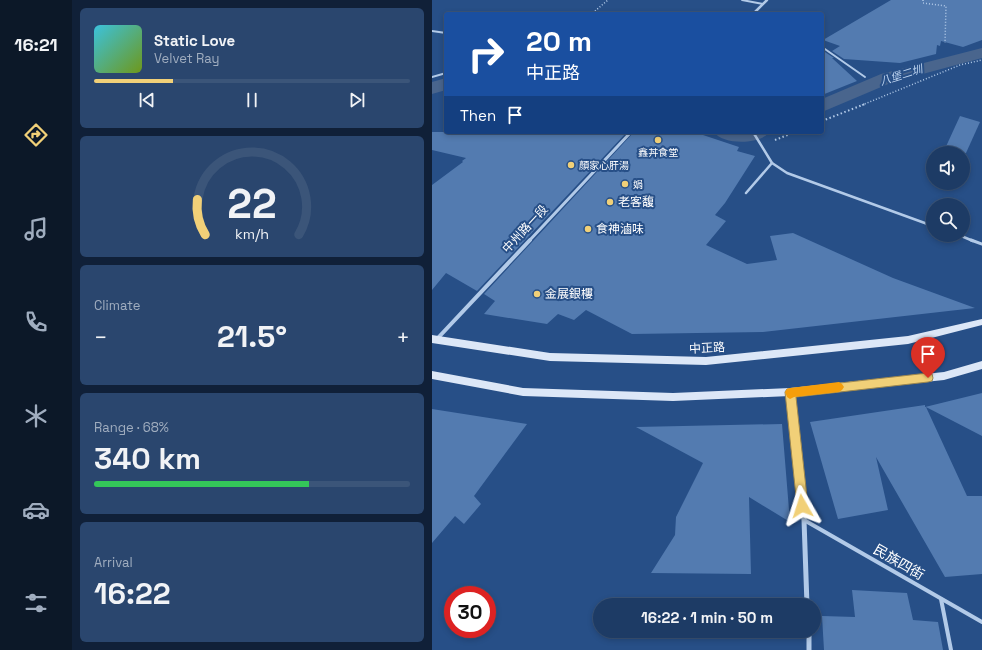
<!DOCTYPE html>
<html lang="en">
<head>
<meta charset="utf-8">
<style>
	:root { --surface:#1d3b65; --page:#2a466e; --text:#f1f3f6; --muted:#a0adbf; --line:#3b5579; --accent:#f1d078 }
	body { margin:0; font-family:"Space Grotesk","Noto Sans TC",sans-serif; background:var(--page); color:var(--text); height:100vh; display:flex; flex-direction:column; font-size:15px; white-space:nowrap }
	* { box-sizing:border-box; margin:0 }
	p { font-size:13px; color:var(--muted) }
	.icon { flex:none; width:22px; height:22px; fill:none; stroke:currentColor; stroke-width:2; stroke-linecap:round; stroke-linejoin:round }
	.map { position:relative; flex:1; overflow:hidden }
	.details { display:flex; flex-direction:column; gap:8px; padding:8px; background:#102038; width:360px }
	.details>* { flex:none }
	.guide { position:absolute; left:12px; top:12px; width:380px; height:122px; border-radius:4px; box-shadow:0 2px 6px #0003,0 0 0 1px var(--line); background:#1a4fa0; color:#fff; overflow:hidden }
	.controls { position:absolute; left:494px; top:146px; display:grid; gap:8px }
	.controls a { display:grid; place-items:center; width:44px; height:44px; border-radius:50%; background:var(--surface); box-shadow:0 2px 6px #0003,0 0 0 1px var(--line); font-size:20px }
	.speed { position:absolute; left:12px; top:586px; display:flex; gap:8px; font-size:20px; font-weight:700; text-align:center }
	.speed>* { display:grid; place-content:center; width:52px; height:52px; border-radius:50%; background:var(--surface); box-shadow:0 2px 6px #0003,0 0 0 1px var(--line); line-height:1 }
	.speed .limit { border:6px solid #d22; background:#fff; color:#111 }
	.pin { position:absolute; display:grid; place-items:center; width:34px; height:34px; color:#fff; margin:-41px -17px; border-radius:50% 50% 50% 0; rotate:-45deg; box-shadow:0 0 4px #0007 }
	.pin .icon { rotate:45deg }
	.me { position:absolute; width:44px; margin:-22px; rotate:354deg; stroke-linejoin:round; filter:drop-shadow(0 0 3px #0008) }
	.turn { display:flex; align-items:center; gap:14px; height:84px; padding:0 16px; font-size:18px }
	.turn .icon { width:52px; height:52px; stroke-width:2.5 }
	.turn b { display:block; font-size:28px; line-height:34px }
	.then { display:flex; align-items:center; height:38px; padding:0 16px; background:#0003; gap:8px; font-size:15px }
	.big { font-size:30px; font-weight:700; line-height:1.1 }
	.details .card { flex:1; display:flex; flex-direction:column; justify-content:center; gap:6px; min-width:0; padding:0 14px; border-radius:6px; background:var(--page) }
	.details .dial { align-items:center; gap:0 }
	.dial svg { height:104px; overflow:visible; fill:none; stroke:var(--line); stroke-width:7; stroke-linecap:round; text-anchor:middle }
	.dial text { fill:var(--text); stroke:none }
	.song { display:flex; align-items:center; gap:12px }
	.cover { width:48px; height:48px; border-radius:6px; background:linear-gradient(135deg,hsl(190 70% 55%),hsl(80 70% 35%)) }
	.played { height:4px; border-radius:2px; background:linear-gradient(90deg,var(--accent) 25%,var(--line) 25%) }
	.keys { display:flex; justify-content:space-around; direction:ltr }
	.heat { display:flex; justify-content:space-between; align-items:center; font-size:22px; direction:ltr }
	.charge { height:6px; border-radius:3px; background:linear-gradient(90deg,#34c759 68%,var(--line) 0) }
	.trip { position:absolute; left:161px; top:598px; width:228px; height:40px; border-radius:20px; background:var(--surface); box-shadow:0 2px 6px #0003,0 0 0 1px var(--line); font-weight:700; line-height:40px; text-align:center }
	main { display:flex; flex:1; min-height:0 }
	.tab-bar { display:flex; flex-direction:column; width:72px; justify-content:space-around; align-items:center; background:#0c1828; color:var(--muted) }
	.tab-bar .icon { width:28px; height:28px }
	.tab-bar .current { color:var(--accent) }
	.tab-bar b { font-size:18px; color:var(--text) }
	.map>svg:first-child { display:block }
	.lines { fill:none; stroke-linecap:round; stroke-linejoin:round }
	.canal { fill:#49658d; fill-rule:evenodd }
	.building { fill:#537bb0 }
	.path-far1 { stroke:#b2cae8; stroke-width:1.5; stroke-dasharray:1 2; stroke-linecap:butt }
	.path { stroke:#b2cae8; stroke-width:2; stroke-dasharray:1.5 2.5; stroke-linecap:butt }
	.service-far3 { stroke:#b2cae8; stroke-width:2 }
	.service-far2 { stroke:#b2cae8; stroke-width:2.5 }
	.service-far1 { stroke:#b2cae8; stroke-width:3 }
	.service { stroke:#b2cae8; stroke-width:4 }
	.minor-far3 { stroke:#b2cae8; stroke-width:2.5 }
	.minor-far2 { stroke:#b2cae8; stroke-width:3 }
	.minor-far1 { stroke:#b2cae8; stroke-width:4 }
	.minor { stroke:#b2cae8; stroke-width:5 }
	.secondary { fill:#dce7f7; fill-rule:evenodd }
	.route { fill:#f1d078; stroke:#9d874e }
	.slow { fill:#f59e0b }
	.poi-dot { fill:#f1d078; stroke:#274f87; stroke-width:1.5 }
	.labels { text-anchor:middle; stroke-width:4; stroke-linejoin:round; paint-order:stroke }
	.far-poi-label { font-size:10px; fill:#fff; stroke:#274f87; text-anchor:start }
	.far-water-label { font-size:11px; font-style:italic; fill:#bed4f0; stroke:#274f87 }
	.poi-label { font-size:12px; fill:#fff; stroke:#274f87; text-anchor:start }
	.street-label { font-size:12px; fill:#fff; stroke:#274f87 }
	.near-street-label { font-size:14px; fill:#fff; stroke:#274f87 }
</style>
</head>
<body>
<main>
<nav class="tab-bar">
<b>16:21</b>
<svg class="icon current" aria-label="directions" viewBox="0 0 24 24"><path d="M12 3l9 9-9 9-9-9zM9 14v-3h6M13 9l2 2-2 2"/></svg>
<svg class="icon" aria-label="music" viewBox="0 0 24 24"><path d="M9 18V5l10-2v13"/><circle cx="6" cy="18" r="3"/><circle cx="16" cy="16" r="3"/></svg>
<svg class="icon" aria-label="phone" viewBox="0 0 24 24"><path d="M5 4h4l2 5-3 2q2 4 5 5l2-3 5 2v4C11 20 4 13 5 4z"/></svg>
<svg class="icon" aria-label="climate" viewBox="0 0 24 24"><path d="M12 3v18M4 7l16 10M4 17L20 7"/></svg>
<svg class="icon" aria-label="car" viewBox="0 0 24 24"><path d="M5 17H2v-5l4-1 3-4h7l3 4 3 1v5h-3M9 17h6M6 11h13"/><circle cx="7" cy="17" r="2"/><circle cx="17" cy="17" r="2"/></svg>
<svg class="icon" aria-label="filters" viewBox="0 0 24 24"><path d="M4 7h16M4 17h16"/><circle cx="9" cy="7" r="2"/><circle cx="15" cy="17" r="2"/></svg>
</nav>
<section class="details">
<div class="card">
<div class="song"><i class="cover"></i><div><b>Static Love</b><p>Velvet Ray</p></div></div>
<div class="played"></div>
<div class="keys"><svg class="icon" aria-label="previous" viewBox="0 0 24 24"><path d="M18 5L8 12l10 7zM5 5v14"/></svg><svg class="icon" aria-label="pause" viewBox="0 0 24 24"><path d="M8 5v14M16 5v14"/></svg><svg class="icon" aria-label="next" viewBox="0 0 24 24"><path d="M6 5l10 7-10 7zM19 5v14"/></svg></div>
</div>
<div class="card dial"><svg viewBox="0 0 100 80">
<path d="M14 69A42 42 0 1 1 86 69"/>
<path d="M14 69A42 42 0 0 1 8 42" stroke="#f1d078"/>
<text x="50" y="56" font-size="32" font-weight="700">22</text>
<text x="50" y="72" font-size="11">km/h</text>
</svg></div>
<div class="card"><p>Climate</p>
<div class="heat"><a>−</a><b class="big">21.5°</b><a>+</a></div>
</div>
<div class="card"><p>Range · 68%</p><b class="big">340 km</b><div class="charge"></div></div>
<div class="card"><p>Arrival</p><b class="big">16:22</b></div>
</section>
<div class="map">
<svg width="550" height="650" viewBox="0 0 550 650">
	<rect width="100%" height="100%" fill="#274f87"/>
	<g class="lines">
		<g class="canal">
			<polygon points="550,48 550,58 461,82 390,112 390,99 449,74"/>
			<polygon points="14,78 14,90 0,94 0,82"/>
			<path d="M 282,132 L 337,132 C 329,145 290,145 282,132 Z"/>
		</g>
	</g>
	<g class="building">
		<polygon points="459,0 550,0 550,40 531,47 509,41 508,46 505,45 504,54 468,63 412,59 400,51 408,46 391,40"/>
		<polygon points="390,50 402,58 400,58 425,81 390,95"/>
		<polygon points="528,116 548,122 534,153 511,153"/>
		<polygon points="0,132 195,132 45,291 14,273 0,290 0,185 31,162 30,161 34,158 0,150"/>
		<polygon points="202,132 262,132 307,147 305,151 323,156 293,203 283,215 294,221 274,245 315,264 345,260 338,236 361,233 461,278 543,308 331,332 200,334 154,310 142,320 126,314 115,324 52,314 63,301 52,294"/>
		<polygon points="550,393 550,436 494,407 535,496 550,496 550,574 513,577 444,457 456,510 406,519 378,422 493,405 493,407"/>
		<polygon points="0,409 95,424 42,496 49,504 32,524 23,516 0,543"/>
		<polygon points="350,424 358,522 317,497 319,574 219,573 243,535 244,517 271,463 204,427"/>
		<polygon points="420,590 475,593 481,620 506,622 511,650 392,650 390,616 423,617"/>
	</g>
	<g class="lines">
		<g class="path-far1">
			<polyline points="491,0 491,3 514,6 513,43"/>
			<polyline points="163,11 176,0"/>
			<polyline points="390,86 392,87"/>
			<polyline points="430,105 528,65 550,60"/>
		</g>
		<g class="path">
			<polyline points="390,121 433,104"/>
			<polyline points="343,140 363,132"/>
		</g>
		<g class="service-far3">
			<polyline points="310,0 331,4"/>
			<polyline points="0,31 14,33"/>
			<polyline points="390,47 433,77"/>
			<polyline points="0,77 14,73"/>
		</g>
		<g class="service-far2">
			<polyline points="321,132 340,163 355,173 501,226"/>
			<polyline points="314,193 340,163"/>
			<polyline points="527,235 541,241"/>
		</g>
		<polyline class="service-far1" points="539,240 550,244"/>
		<g class="service">
			<polyline points="372,520 550,622"/>
			<polyline points="509,599 519,650"/>
			<polyline points="212,603 365,605"/>
		</g>
		<polyline class="minor-far3" points="321,14 335,0"/>
		<polyline class="minor-far2" points="97,241 199,132"/>
		<g class="minor-far1">
			<polyline points="4,340 98,240"/>
			<polyline points="358,392 361,418"/>
		</g>
		<g class="minor">
			<polyline points="361,417 372,520 375,605"/>
			<polyline points="377,631 377,650"/>
		</g>
		<g class="secondary">
			<polygon points="550,319 550,325 476,344 274,365 118,361 0,343 0,335 118,353 274,357 476,336"/>
			<polygon points="550,361 550,369 512,380 358,396 241,401 91,396 0,379 0,371 91,388 241,393 358,388 512,372"/>
		</g>
	</g>
	<polygon class="route" points="496,373 500,374 501,378 500,381 496,382 364,397 376,506 375,510 370,512 366,510 365,506 353,392 355,389"/>
	<polygon class="slow" points="407,382 410,384 412,387 410,390 407,392 362,397 358,399 355,397 353,392 355,389 358,388"/>
	<g class="poi-dot">
		<circle cx="226" cy="140" r="4"/>
		<circle cx="139" cy="165" r="4"/>
		<circle cx="193" cy="184" r="4"/>
		<circle cx="178" cy="202" r="4"/>
		<circle cx="156" cy="229" r="4"/>
		<circle cx="105" cy="294" r="4"/>
	</g>
	<g class="labels">
		<g class="far-poi-label">
			<text x="226" y="156" text-anchor="middle">鑫丼食堂</text>
			<text x="147" y="169">顏家心肝湯</text>
			<text x="201" y="188">娟</text>
		</g>
		<g class="far-water-label">
			<text transform="translate(469 75) rotate(-17)" y="4">八堡二圳</text>
		</g>
		<g class="poi-label">
			<text x="186" y="206">老客馥</text>
			<text x="164" y="233">食神滷味</text>
			<text x="113" y="298">金展銀樓</text>
		</g>
		<g class="street-label">
			<text transform="translate(93 229) rotate(-47)" y="4">中州路一段</text>
			<text transform="translate(275 348) rotate(-3)" y="4">中正路</text>
		</g>
		<g class="near-street-label">
			<text transform="translate(467 562) rotate(30)" y="5">民族四街</text>
		</g>
	</g>
</svg>
<div class="controls">
<a><svg class="icon" aria-label="sound" viewBox="0 0 24 24"><path d="M4 9h4l5-4v14l-5-4H4zM17 9q2 3 0 6"/></svg></a>
<a><svg class="icon" aria-label="search" viewBox="0 0 24 24"><circle cx="10" cy="10" r="6"/><path d="M15 15l6 6"/></svg></a>
</div>
<div class="speed"><div class="limit">30</div></div>
<div class="pin" style="left:496px;top:378px;background:#d93025"><svg class="icon" aria-label="arrive" viewBox="0 0 24 24"><path d="M6 21V4h12l-3 4 3 4H6"/></svg></div>
<svg class="me" style="left:370px;top:506px" viewBox="-20 -20 40 40"><path d="M0-17L14 15 0 8-14 15z" fill="#f1d078" stroke="#fff" stroke-width="4"/></svg>
<div class="trip">16:22 · 1 min · 50 m</div>
<div class="guide">
<div class="turn"><svg class="icon" aria-label="right" viewBox="0 0 24 24"><path d="M7 20v-9h11M14 6l5 5-5 5"/></svg><div><b>20 m</b>中正路</div></div>
<div class="then">Then<svg class="icon" aria-label="arrive" viewBox="0 0 24 24"><path d="M6 21V4h12l-3 4 3 4H6"/></svg></div>
</div>
</div>
</main>
</body>
</html>
